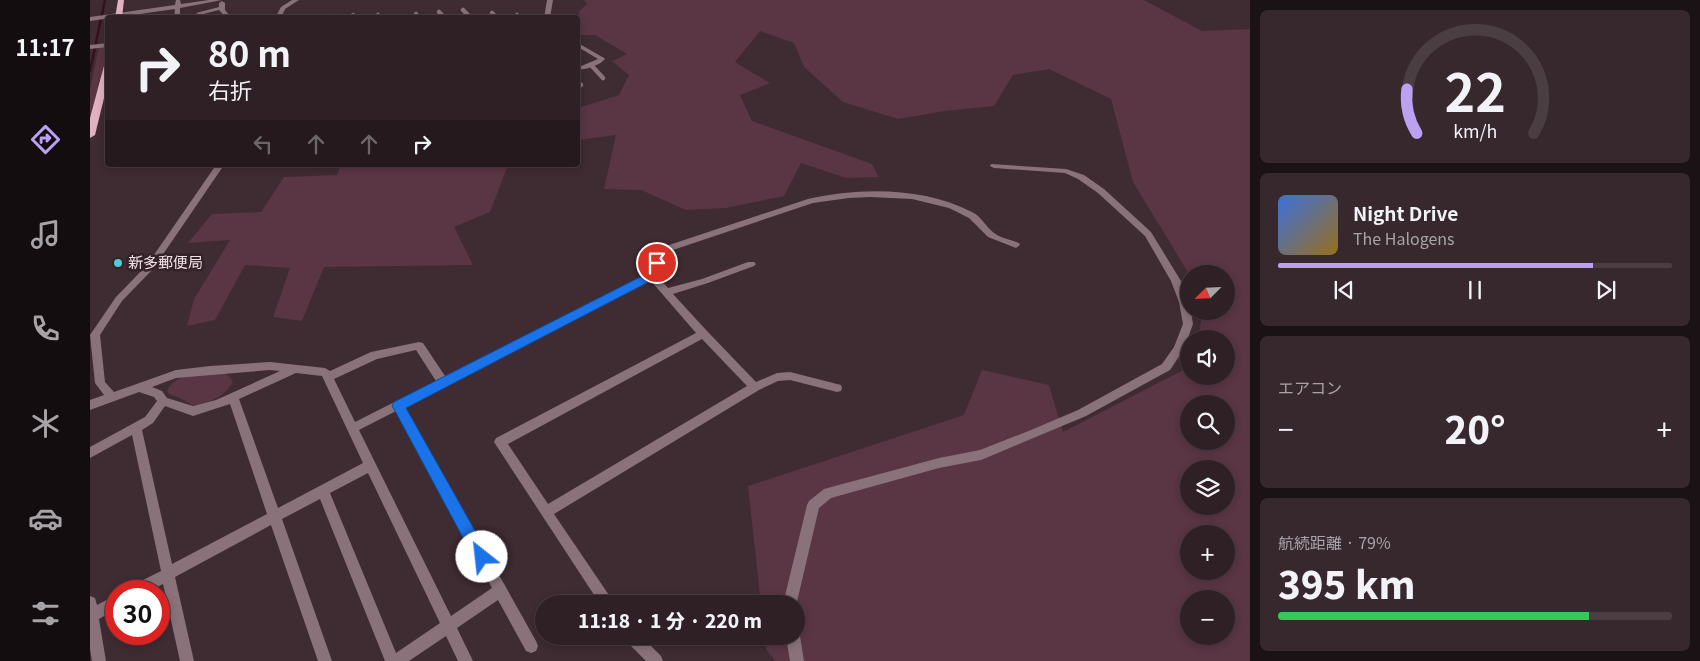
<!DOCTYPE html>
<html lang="ja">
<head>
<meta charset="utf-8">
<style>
	:root { --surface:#2f2026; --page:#37282e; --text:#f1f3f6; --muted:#a7a3a7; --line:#4a3e43; --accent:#bca0f2 }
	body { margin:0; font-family:Georgia,"Noto Sans JP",serif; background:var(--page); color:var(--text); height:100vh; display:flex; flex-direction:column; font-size:19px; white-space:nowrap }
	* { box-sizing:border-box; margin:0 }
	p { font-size:16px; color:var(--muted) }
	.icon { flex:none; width:28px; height:28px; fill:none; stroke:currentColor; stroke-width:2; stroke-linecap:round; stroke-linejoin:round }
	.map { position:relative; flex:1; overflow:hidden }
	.side { display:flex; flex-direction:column; gap:10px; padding:10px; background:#1a1215; width:450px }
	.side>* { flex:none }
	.hud { position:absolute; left:15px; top:15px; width:475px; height:152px; border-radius:5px; box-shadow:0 2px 8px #0003,0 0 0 1px var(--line); background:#2f2026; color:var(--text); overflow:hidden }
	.needle { width:32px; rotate:246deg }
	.fabs { position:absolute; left:1090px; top:265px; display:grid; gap:10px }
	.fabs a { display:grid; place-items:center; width:55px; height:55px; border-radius:50%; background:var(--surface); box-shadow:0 2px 8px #0003,0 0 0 1px var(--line); font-size:25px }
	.speed { position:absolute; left:15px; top:580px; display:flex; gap:10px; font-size:25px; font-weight:700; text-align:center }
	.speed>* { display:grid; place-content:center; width:65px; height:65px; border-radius:50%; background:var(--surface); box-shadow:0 2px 8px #0003,0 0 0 1px var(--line); line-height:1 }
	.speed .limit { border:8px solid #d22; background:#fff; color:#111 }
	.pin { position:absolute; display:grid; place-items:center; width:42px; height:42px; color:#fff; margin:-21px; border:2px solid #fff; border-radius:50%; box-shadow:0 1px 5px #0007 }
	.me { position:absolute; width:55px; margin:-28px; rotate:331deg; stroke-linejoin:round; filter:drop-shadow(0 0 4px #0008) }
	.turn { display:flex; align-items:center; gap:18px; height:105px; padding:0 20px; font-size:22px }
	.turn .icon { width:65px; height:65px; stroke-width:2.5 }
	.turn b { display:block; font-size:35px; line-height:42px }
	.lanes { display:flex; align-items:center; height:48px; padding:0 20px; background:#0003; justify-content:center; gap:25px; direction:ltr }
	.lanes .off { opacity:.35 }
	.big { font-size:38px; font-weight:800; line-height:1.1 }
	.side .card { flex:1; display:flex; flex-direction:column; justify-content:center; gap:8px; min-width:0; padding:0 18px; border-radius:8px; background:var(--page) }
	.side .dial { align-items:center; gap:0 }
	.dial svg { height:130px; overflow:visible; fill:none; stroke:var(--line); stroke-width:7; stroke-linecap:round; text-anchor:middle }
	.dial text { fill:var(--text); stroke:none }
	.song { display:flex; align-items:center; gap:15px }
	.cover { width:60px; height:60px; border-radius:8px; background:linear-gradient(135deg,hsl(220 70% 55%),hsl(40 70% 35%)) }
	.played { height:5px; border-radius:2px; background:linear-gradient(90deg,var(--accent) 80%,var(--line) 80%) }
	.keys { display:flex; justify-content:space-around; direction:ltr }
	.heat { display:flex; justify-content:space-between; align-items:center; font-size:28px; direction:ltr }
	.charge { height:8px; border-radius:4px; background:linear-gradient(90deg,#34c759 79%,var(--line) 0) }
	.trip { position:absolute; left:445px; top:595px; width:270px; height:50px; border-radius:25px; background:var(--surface); box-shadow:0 2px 8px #0003,0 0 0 1px var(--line); font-weight:800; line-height:50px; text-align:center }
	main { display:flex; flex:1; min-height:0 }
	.dock { display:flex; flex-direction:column; width:90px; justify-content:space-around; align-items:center; background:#130d0f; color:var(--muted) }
	.dock .icon { width:35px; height:35px }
	.dock .on { color:var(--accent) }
	.dock b { font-size:22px; color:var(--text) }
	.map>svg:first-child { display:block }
	.green { fill:#5a3543; fill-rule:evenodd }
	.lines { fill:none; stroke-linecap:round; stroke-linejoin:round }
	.stream { stroke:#370f21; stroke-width:2.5 }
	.service { stroke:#897279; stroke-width:4.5 }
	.minor { fill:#897279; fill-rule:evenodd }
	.tertiary { fill:#897279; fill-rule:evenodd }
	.primary { fill:#dfb1c1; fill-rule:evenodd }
	.route { fill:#1a73e8; stroke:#114b97 }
	.poi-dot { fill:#52cbd9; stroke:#342228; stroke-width:2 }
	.labels { text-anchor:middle; stroke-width:5; stroke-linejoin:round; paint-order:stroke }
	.poi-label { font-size:15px; fill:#f1e4e8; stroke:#342228; text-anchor:start }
</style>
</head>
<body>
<main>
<nav class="dock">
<b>11:17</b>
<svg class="icon on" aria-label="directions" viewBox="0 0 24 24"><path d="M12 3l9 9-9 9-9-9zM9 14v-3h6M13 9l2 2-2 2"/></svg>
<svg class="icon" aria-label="music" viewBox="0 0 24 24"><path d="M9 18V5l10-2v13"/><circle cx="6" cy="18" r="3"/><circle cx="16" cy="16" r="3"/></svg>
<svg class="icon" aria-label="phone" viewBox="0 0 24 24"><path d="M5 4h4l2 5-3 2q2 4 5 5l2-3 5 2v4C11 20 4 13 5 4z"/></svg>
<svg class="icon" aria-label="climate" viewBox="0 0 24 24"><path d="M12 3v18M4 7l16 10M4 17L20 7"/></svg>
<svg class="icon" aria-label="car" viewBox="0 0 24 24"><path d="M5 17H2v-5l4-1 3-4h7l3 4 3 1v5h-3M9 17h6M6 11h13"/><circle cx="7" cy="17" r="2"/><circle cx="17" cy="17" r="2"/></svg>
<svg class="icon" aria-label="filters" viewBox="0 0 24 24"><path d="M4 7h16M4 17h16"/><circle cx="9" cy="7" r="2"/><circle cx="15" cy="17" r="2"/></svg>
</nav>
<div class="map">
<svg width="1160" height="661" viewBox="0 0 1160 661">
	<rect width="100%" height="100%" fill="#3f2b32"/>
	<g class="green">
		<path d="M 494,0 L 1054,0 L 1112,31 L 1160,29 L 1160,661 L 685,661 L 676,649 L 675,636 L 706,636 L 706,604 L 671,604 L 658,486 L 874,415 L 892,370 L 959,385 L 973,432 L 1099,367 L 1099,376 L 1136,376 L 1136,339 L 1109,339 L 1112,311 L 1136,311 L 1136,274 L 1099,274 L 1043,182 L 1021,99 L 959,69 L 923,75 L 904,106 L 855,111 L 808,119 L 753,102 L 714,67 L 704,43 L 670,31 L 645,62 L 680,83 L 650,95 L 662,121 L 782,164 L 789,177 L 756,178 L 711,163 L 694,196 L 636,208 L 596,210 L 551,190 L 514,189 L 526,135 L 488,140 L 488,108 L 529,95 L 539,75 L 522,61 L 537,54 L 505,35 L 488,35 L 489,11 L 497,4 ZM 1099,404 L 1136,404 L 1136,441 L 1099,441 ZM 1099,469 L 1136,469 L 1136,506 L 1099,506 ZM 1099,534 L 1136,534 L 1136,571 L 1099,571 ZM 1099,599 L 1136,599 L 1136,636 L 1099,636 Z"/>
		<polygon points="9,47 17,47 10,92 0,129 0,89"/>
		<polygon points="251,165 418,165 400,212 364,227 383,265 234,267 212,321 183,317 200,268 155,265 125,320 97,326 104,299 140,240 98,243 122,214 171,212 194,177 247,175"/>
		<path d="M 135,374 L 139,376 L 143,382 C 133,398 119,403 102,405 L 90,398 L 79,394 L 77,391 C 86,371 117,374 135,374 Z"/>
	</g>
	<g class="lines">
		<polyline class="stream" points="0,71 15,0"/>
		<g class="service">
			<polyline points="373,10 381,18"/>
			<polyline points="349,12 355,18"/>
			<polyline points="402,13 407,18"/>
			<polyline points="326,14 329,18"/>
			<polyline points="263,15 265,18"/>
			<polyline points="288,15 291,18"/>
			<polyline points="427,15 430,18"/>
			<polyline points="240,16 241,18"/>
			<polyline points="501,65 513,78"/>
			<polyline points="488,82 491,85"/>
		</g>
		<g class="minor">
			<polygon points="86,0 90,0 91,4 119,0 132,0 90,8 90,18 84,18 85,9 0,21 0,17 85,5"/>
			<polygon points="132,1 135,3 135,10 142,18 136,18 129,10 109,15 106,13 129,7 129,3"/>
			<polygon points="18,43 18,47 0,49 0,45"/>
			<path d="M 488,43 L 514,58 L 515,59 C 510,65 497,70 489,69 L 489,67 L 508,59 L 488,47 Z"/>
			<polygon points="901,164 976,169 994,175 1014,189 1061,232 1091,281 1099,302 1099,311 1101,311 1103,324 1094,349 1080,370 996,416 891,460 849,468 741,498 729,508 706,606 706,604 693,604 717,505 719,501 734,489 849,458 890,450 941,430 988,410 1072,364 1084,347 1093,324 1089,302 1081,281 1055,236 1008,193 988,179 975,173 904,168 900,166"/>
			<path d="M 126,165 L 134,165 L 63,269 L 32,301 L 10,335 L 15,382 L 24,392 L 86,370 L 120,366 L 180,362 L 235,368 L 240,371 L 281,352 L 329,342 L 333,343 L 355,376 L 558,274 L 570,248 L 718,199 C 770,187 834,187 882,212 C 892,217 896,227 904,233 C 911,238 921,240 929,243 L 930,245 L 926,248 L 898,237 L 879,218 L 859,208 L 822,199 L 780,197 L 759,198 L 723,203 L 577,252 L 567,275 L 578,288 L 612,279 L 658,262 L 664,262 L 666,264 L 664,266 L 618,283 L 583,294 L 617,331 L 666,382 L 687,373 L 700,372 L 747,384 L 751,385 L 752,388 L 751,391 L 747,392 L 700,380 L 688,381 L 669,390 L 464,514 L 525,604 L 510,604 L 404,442 L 406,438 L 606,333 L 561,281 L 315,407 L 446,641 L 448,646 L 446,651 L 441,653 L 436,651 L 408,600 L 367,628 L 383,661 L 368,661 L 356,636 L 319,661 L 295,661 L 230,499 L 192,519 L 242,661 L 228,661 L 181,525 L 85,577 L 104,661 L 90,661 L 73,584 L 59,591 L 39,591 L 41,586 L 71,571 L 42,435 L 0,458 L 0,447 L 55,417 L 67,401 L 64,397 L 49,392 L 0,410 L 0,400 L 14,395 L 5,383 L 0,335 L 26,297 L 57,265 ZM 612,339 L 657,386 L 458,504 L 418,444 ZM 326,350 L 346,381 L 265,422 L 244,379 L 287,359 ZM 180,370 L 190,371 L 126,400 L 103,406 L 77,398 L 72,391 L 62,387 L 86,378 ZM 206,373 L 232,376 L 273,463 L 188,508 L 149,399 ZM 140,404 L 177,514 L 82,564 L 52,430 L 63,423 L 75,406 L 103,416 ZM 306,411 L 402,588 L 361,616 L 269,430 ZM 278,473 L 350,623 L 306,653 L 240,493 Z"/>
			<polygon points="26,595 26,609 9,619 16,661 2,661 0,649 0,596 5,598 7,605"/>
			<polygon points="706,630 710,636 714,661 700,661 696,636 706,636"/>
			<polygon points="534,636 551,636 571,656 573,661 556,661 536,641"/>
		</g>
		<g class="tertiary">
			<polygon points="202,0 209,0 195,9 191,18 185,18 191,7"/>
			<polygon points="457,0 463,0 460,18 454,18"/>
		</g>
		<g class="primary">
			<polygon points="28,0 34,0 32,18 25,18"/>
			<polygon points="15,62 18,62 18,82 5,135 0,138 0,118"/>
		</g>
	</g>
	<polygon class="route" points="567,259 573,263 566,278 316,408 397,552 399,557 397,562 392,565 386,562 304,409 302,406 304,402 558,273 564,260"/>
	<circle class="poi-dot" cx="28" cy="263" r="5"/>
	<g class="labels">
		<g class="poi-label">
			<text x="38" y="268">新多郵便局</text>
		</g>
	</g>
</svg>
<div class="fabs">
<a><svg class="needle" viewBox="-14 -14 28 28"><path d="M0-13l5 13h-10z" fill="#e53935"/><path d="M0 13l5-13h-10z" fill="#a7a3a7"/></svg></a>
<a><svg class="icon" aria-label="sound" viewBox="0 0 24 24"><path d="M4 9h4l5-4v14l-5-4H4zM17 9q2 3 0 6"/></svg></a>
<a><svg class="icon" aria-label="search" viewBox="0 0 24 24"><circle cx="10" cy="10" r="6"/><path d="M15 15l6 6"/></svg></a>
<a><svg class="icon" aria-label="layers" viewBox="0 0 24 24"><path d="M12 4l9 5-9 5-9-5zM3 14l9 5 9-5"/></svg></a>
<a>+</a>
<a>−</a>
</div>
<div class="speed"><div class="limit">30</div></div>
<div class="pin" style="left:567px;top:263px;background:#d93025"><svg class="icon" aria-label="arrive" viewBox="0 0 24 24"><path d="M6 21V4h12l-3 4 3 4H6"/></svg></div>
<svg class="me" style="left:392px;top:557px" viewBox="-20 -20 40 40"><circle r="19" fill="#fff"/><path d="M0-13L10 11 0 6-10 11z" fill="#1a73e8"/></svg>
<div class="trip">11:18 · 1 分 · 220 m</div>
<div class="hud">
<div class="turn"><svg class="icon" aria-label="right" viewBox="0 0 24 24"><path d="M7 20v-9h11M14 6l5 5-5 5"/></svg><div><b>80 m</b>右折</div></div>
<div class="lanes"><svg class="icon off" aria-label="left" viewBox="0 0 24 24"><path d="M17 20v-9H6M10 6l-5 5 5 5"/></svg><svg class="icon off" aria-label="ahead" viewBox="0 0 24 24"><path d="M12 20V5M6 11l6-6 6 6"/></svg><svg class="icon off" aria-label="ahead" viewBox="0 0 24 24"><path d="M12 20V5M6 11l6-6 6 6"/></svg><svg class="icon" aria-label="right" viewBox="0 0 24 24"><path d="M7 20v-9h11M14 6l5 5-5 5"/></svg></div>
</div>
</div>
<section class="side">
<div class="card dial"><svg viewBox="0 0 100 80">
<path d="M14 69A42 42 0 1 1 86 69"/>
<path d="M14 69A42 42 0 0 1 8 42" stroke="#bca0f2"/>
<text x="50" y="56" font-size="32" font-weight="700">22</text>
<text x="50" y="72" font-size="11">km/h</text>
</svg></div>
<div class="card">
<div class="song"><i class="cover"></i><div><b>Night Drive</b><p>The Halogens</p></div></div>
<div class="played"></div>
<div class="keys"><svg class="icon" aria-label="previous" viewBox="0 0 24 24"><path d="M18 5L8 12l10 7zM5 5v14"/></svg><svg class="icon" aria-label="pause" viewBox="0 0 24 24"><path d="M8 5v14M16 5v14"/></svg><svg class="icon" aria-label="next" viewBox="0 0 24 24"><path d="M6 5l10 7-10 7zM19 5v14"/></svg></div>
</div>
<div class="card"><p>エアコン</p>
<div class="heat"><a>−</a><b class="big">20°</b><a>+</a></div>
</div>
<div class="card"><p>航続距離 · 79%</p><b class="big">395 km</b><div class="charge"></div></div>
</section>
</main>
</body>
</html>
